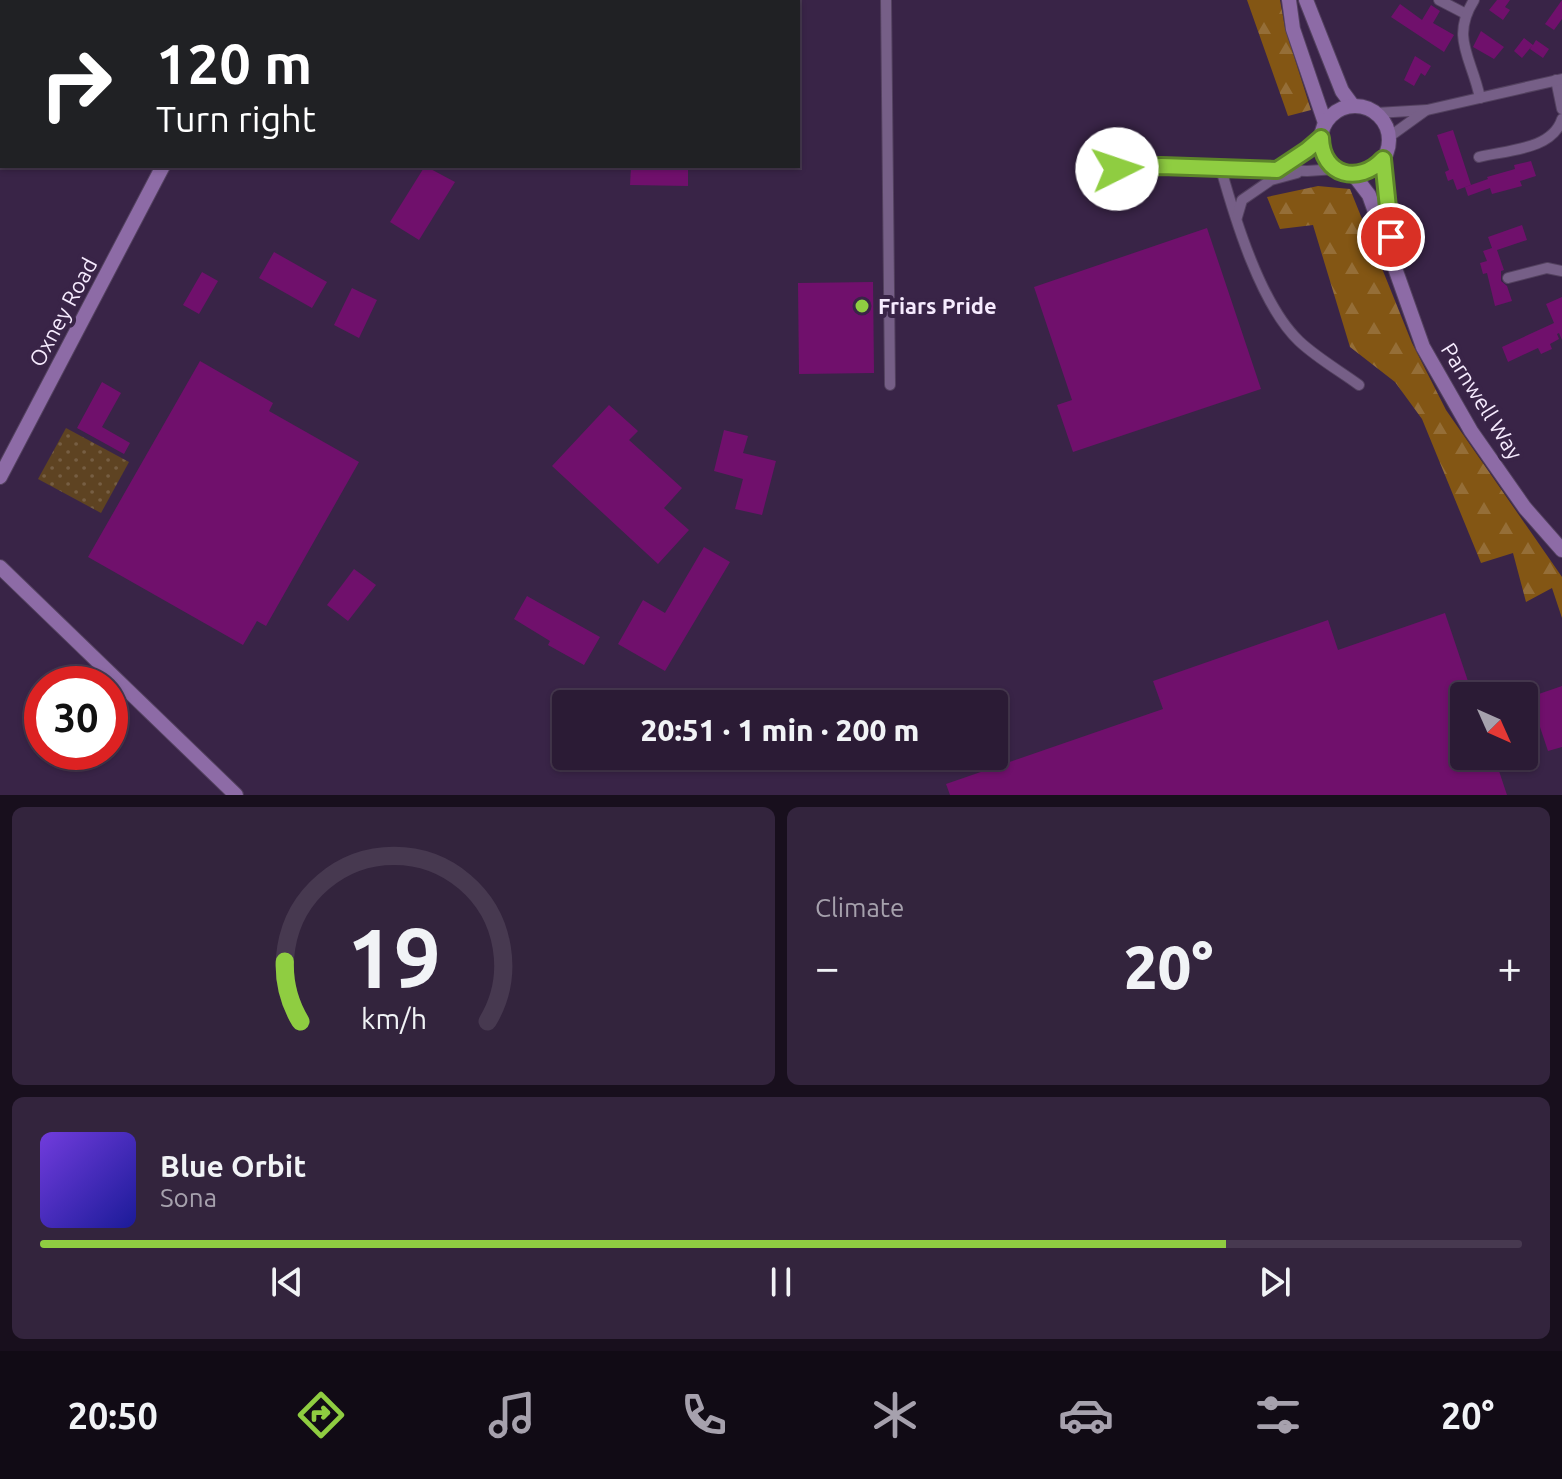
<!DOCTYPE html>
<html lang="en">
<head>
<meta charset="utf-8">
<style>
	:root { --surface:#2b1b35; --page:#33243d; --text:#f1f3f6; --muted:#a6a1ad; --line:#473950; --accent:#8fcd41 }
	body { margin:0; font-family:Ubuntu,sans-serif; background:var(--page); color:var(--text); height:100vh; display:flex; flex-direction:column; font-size:30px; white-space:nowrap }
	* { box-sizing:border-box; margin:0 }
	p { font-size:26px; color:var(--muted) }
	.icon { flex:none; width:44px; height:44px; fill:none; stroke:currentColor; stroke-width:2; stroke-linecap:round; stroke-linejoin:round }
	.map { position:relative; height:795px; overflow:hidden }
	.side { display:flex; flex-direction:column; gap:12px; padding:12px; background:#180f1d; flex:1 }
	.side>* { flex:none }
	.hud { position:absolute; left:0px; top:0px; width:800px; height:168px; box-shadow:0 2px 6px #0004,0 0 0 2px var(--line); background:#202124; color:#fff; overflow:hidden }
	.needle { width:52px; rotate:135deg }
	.fabs { position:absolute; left:1450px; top:682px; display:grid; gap:16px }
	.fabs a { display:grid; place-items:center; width:88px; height:88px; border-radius:8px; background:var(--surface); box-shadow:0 2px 6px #0004,0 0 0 2px var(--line); font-size:40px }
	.speed { position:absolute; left:24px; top:666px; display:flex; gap:16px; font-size:40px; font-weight:700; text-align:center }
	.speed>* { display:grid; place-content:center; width:104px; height:104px; border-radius:50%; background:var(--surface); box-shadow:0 2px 6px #0004,0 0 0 2px var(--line); line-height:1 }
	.speed .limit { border:12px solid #d22; background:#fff; color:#111 }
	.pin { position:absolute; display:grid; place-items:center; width:68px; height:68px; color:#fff; margin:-34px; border:4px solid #fff; border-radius:50%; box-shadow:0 2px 8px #0007 }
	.me { position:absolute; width:88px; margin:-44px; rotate:86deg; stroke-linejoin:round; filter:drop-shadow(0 0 6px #0008) }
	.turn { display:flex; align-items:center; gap:28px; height:168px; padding:0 24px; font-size:36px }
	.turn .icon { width:104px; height:104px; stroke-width:2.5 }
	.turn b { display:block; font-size:56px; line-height:68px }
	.big { font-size:60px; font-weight:800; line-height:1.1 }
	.side .widget { flex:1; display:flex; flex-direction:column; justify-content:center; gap:12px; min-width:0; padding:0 28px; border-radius:12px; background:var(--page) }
	.side .dial { align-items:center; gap:0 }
	.dial svg { height:208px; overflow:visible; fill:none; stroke:var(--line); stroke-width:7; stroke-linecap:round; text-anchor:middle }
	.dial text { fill:var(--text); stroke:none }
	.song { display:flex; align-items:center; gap:24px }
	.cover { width:96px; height:96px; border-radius:12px; background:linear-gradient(135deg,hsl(260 70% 55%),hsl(240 70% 35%)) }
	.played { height:8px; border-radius:4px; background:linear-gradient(90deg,var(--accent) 80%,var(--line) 80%) }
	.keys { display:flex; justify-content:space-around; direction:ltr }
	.heat { display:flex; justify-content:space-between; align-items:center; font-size:44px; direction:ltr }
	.side .tiles { flex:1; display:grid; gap:12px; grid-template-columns:1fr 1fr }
	.widget:last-child { grid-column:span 2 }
	.trip { position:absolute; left:552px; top:690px; width:456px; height:80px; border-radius:8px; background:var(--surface); box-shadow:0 2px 6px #0004,0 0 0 2px var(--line); font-weight:800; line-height:80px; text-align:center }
	.menu { display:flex; height:128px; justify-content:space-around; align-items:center; background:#110b15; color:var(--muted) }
	.menu .icon { width:56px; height:56px }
	.menu .on { color:var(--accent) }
	.menu b { font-size:36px; color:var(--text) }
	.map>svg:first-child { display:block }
	.grass { fill:url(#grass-dots) }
	.forest { fill:url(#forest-firs) }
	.building { fill:#70106c }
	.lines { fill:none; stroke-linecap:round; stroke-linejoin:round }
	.street-casing { stroke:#53415f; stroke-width:12 }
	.secondary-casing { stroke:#53415f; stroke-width:16 }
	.street { stroke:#765f87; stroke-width:10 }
	.secondary { stroke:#8d6ba6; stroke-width:14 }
	.route-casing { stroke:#5d852a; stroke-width:20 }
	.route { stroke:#8fcd41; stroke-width:14 }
	.poi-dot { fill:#8fcd41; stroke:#392447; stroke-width:3 }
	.labels { text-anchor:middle; stroke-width:8; stroke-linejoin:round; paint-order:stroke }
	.poi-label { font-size:22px; font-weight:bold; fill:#f6ebfe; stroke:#392447; text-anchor:start }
	.street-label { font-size:22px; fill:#f6ebfe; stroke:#392447 }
</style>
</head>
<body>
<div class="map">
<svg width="1562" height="795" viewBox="0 0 1562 795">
	<defs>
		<pattern id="grass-dots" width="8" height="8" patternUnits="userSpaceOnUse" patternTransform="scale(2)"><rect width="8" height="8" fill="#5e4322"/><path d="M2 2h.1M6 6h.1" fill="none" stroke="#765e43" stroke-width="1.8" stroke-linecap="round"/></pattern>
		<pattern id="forest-firs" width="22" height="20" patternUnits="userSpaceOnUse" patternTransform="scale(2)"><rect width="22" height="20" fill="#835614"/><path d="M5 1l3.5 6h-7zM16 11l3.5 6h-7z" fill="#956e37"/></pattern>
	</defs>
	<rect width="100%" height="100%" fill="#392447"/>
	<polygon class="grass" points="66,428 129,462 101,513 38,479"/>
	<g class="forest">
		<polygon points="1247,0 1280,0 1285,28 1311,110 1288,116"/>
		<polygon points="1318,186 1350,189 1412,343 1446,410 1562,577 1562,618 1552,588 1526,602 1513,553 1481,563 1422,419 1395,382 1350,347 1313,225 1280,229 1267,197"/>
	</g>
	<g class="building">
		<polygon points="1497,0 1510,0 1505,7 1510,10 1503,20 1489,10"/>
		<polygon points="1562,0 1562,19 1554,30 1545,24"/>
		<polygon points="1400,4 1422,20 1431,5 1440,11 1433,23 1454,35 1444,52 1391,17"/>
		<polygon points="1481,31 1504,47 1494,59 1473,47"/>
		<polygon points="1524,38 1533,45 1536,40 1549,49 1543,58 1530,49 1532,46 1522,58 1514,51"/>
		<polygon points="1415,56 1431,66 1425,76 1421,73 1414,86 1404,80"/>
		<polygon points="1453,130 1471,185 1457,190 1453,179 1448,181 1445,172 1449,170 1437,135"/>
		<polygon points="1531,161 1536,176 1520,181 1522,186 1492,194 1490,188 1468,196 1465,187 1488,179 1487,177 1515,169 1514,165"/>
		<polygon points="425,166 455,182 419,240 390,222"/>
		<polygon points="631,166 688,166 688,186 630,185"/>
		<polygon points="1522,225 1527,240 1497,250 1504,270 1501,271 1501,281 1507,286 1512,301 1495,306 1487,273 1483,274 1480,263 1487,261 1483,251 1492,248 1488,237"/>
		<polygon points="1207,228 1261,389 1073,452 1057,405 1072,400 1034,287"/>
		<polygon points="274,252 327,282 312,308 259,278"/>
		<polygon points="202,272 218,281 199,314 183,305"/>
		<polygon points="873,282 874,373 799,374 798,283"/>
		<polygon points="352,288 377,300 359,338 334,325"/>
		<polygon points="1562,297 1562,340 1559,333 1557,334 1559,339 1550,344 1552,349 1541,354 1538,348 1508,362 1502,347 1554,323 1546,304"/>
		<polygon points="200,361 273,403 269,411 359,462 266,626 257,621 243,645 88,557"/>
		<polygon points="102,382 121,393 102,427 130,443 124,454 77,428"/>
		<polygon points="609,405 638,431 629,440 682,488 664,508 689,530 658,564 552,466"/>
		<polygon points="724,430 748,436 743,453 776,461 762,515 735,509 743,479 714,471"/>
		<polygon points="704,547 730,562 665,671 618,644 643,600 665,613"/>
		<polygon points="354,569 376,585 348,621 327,605"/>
		<polygon points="527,596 600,637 584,665 548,645 550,641 514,619"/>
		<polygon points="1445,613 1473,696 1464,696 1464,756 1494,756 1507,795 950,795 946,784 1163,709 1153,681 1328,620 1338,650"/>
		<polygon points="1562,686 1562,747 1548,751 1530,697"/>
	</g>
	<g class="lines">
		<defs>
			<g id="street">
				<polyline points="886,0 890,385"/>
				<polyline points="1439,0 1466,14"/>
				<path d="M 1474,0 C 1450,38 1472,58 1480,98"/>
				<polyline points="1556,80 1562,109"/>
				<polyline points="1376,113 1427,110 1562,79"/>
				<polyline points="1389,137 1425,111"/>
				<path d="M 1479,157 C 1507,150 1552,150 1562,119"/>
				<polyline points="1117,169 1161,166 1307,171 1336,169"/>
				<path d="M 1221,169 C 1235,219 1261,305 1299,341 C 1317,358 1340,371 1359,385"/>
				<polyline points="1279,169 1307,150 1321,138"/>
				<polyline points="1237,217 1242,200 1271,180 1297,173"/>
				<polyline points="1508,278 1547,268 1562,271"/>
			</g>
			<g id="secondary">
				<polyline points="1289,0 1293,29 1325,123"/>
				<polyline points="1306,0 1342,91 1353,106"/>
				<polyline points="198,2 199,0"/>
				<circle cx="1355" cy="140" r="34"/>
				<polyline points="1383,159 1391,238"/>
				<polyline points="1353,174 1369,195 1423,347 1471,431 1525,508 1562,550"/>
				<polyline points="0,477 163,166"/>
				<polyline points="0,567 236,795"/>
			</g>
		</defs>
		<use href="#street" class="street-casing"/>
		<use href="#secondary" class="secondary-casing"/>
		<use href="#street" class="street"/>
		<use href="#secondary" class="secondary"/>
	</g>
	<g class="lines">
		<defs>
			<path id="route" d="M 1117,169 L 1161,166 L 1277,170 L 1307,150 L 1321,138 C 1322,176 1359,185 1383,159 L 1391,237"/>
		</defs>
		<use href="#route" class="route-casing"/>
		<use href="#route" class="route"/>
	</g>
	<circle class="poi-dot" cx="862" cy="306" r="8"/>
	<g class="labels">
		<g class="poi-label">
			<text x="878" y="314">Friars Pride</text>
		</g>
		<g class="street-label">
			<text transform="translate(63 312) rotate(-62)" y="8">Oxney Road</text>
			<text transform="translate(1482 401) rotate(58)" y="8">Parnwell Way</text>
		</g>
	</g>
</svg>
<div class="fabs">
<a><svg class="needle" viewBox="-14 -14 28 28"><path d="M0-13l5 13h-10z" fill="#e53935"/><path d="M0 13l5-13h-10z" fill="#a6a1ad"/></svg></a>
</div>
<div class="speed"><div class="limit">30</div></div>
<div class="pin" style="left:1391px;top:237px;background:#d93025"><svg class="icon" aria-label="arrive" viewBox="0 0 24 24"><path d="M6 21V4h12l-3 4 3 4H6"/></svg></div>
<svg class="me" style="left:1117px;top:169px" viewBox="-20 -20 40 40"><circle r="19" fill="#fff"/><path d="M0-13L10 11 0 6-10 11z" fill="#8fcd41"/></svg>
<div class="trip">20:51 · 1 min · 200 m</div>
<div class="hud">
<div class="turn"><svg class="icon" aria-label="right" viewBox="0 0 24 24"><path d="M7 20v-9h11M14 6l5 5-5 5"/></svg><div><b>120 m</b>Turn right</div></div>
</div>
</div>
<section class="side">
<div class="tiles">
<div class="widget dial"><svg viewBox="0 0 100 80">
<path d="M14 69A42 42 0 1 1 86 69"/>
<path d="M14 69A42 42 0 0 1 8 46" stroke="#8fcd41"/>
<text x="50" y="56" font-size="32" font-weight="700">19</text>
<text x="50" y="72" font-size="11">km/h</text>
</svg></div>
<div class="widget"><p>Climate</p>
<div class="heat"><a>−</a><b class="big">20°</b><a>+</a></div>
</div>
<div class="widget">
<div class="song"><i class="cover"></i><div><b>Blue Orbit</b><p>Sona</p></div></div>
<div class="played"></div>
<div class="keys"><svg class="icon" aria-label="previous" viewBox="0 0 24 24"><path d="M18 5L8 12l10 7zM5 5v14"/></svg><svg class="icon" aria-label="pause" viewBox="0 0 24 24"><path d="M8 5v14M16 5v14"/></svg><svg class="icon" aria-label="next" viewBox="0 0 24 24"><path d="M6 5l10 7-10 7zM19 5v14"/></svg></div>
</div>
</div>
</section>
<nav class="menu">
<b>20:50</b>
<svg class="icon on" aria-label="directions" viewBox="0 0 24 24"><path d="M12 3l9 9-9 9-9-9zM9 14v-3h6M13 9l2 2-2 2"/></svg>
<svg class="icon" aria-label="music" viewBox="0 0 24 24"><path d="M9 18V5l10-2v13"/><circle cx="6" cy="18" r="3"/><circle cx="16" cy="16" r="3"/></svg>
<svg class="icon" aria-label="phone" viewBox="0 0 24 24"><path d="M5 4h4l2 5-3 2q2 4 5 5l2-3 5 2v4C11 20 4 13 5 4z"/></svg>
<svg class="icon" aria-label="climate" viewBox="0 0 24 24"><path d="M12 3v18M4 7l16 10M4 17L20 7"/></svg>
<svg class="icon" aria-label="car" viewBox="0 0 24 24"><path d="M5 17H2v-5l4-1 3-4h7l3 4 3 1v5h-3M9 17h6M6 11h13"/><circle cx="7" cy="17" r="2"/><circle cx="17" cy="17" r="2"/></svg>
<svg class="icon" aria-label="filters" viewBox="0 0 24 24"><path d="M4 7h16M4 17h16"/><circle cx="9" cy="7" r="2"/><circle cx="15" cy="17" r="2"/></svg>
<b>20°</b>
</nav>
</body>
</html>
